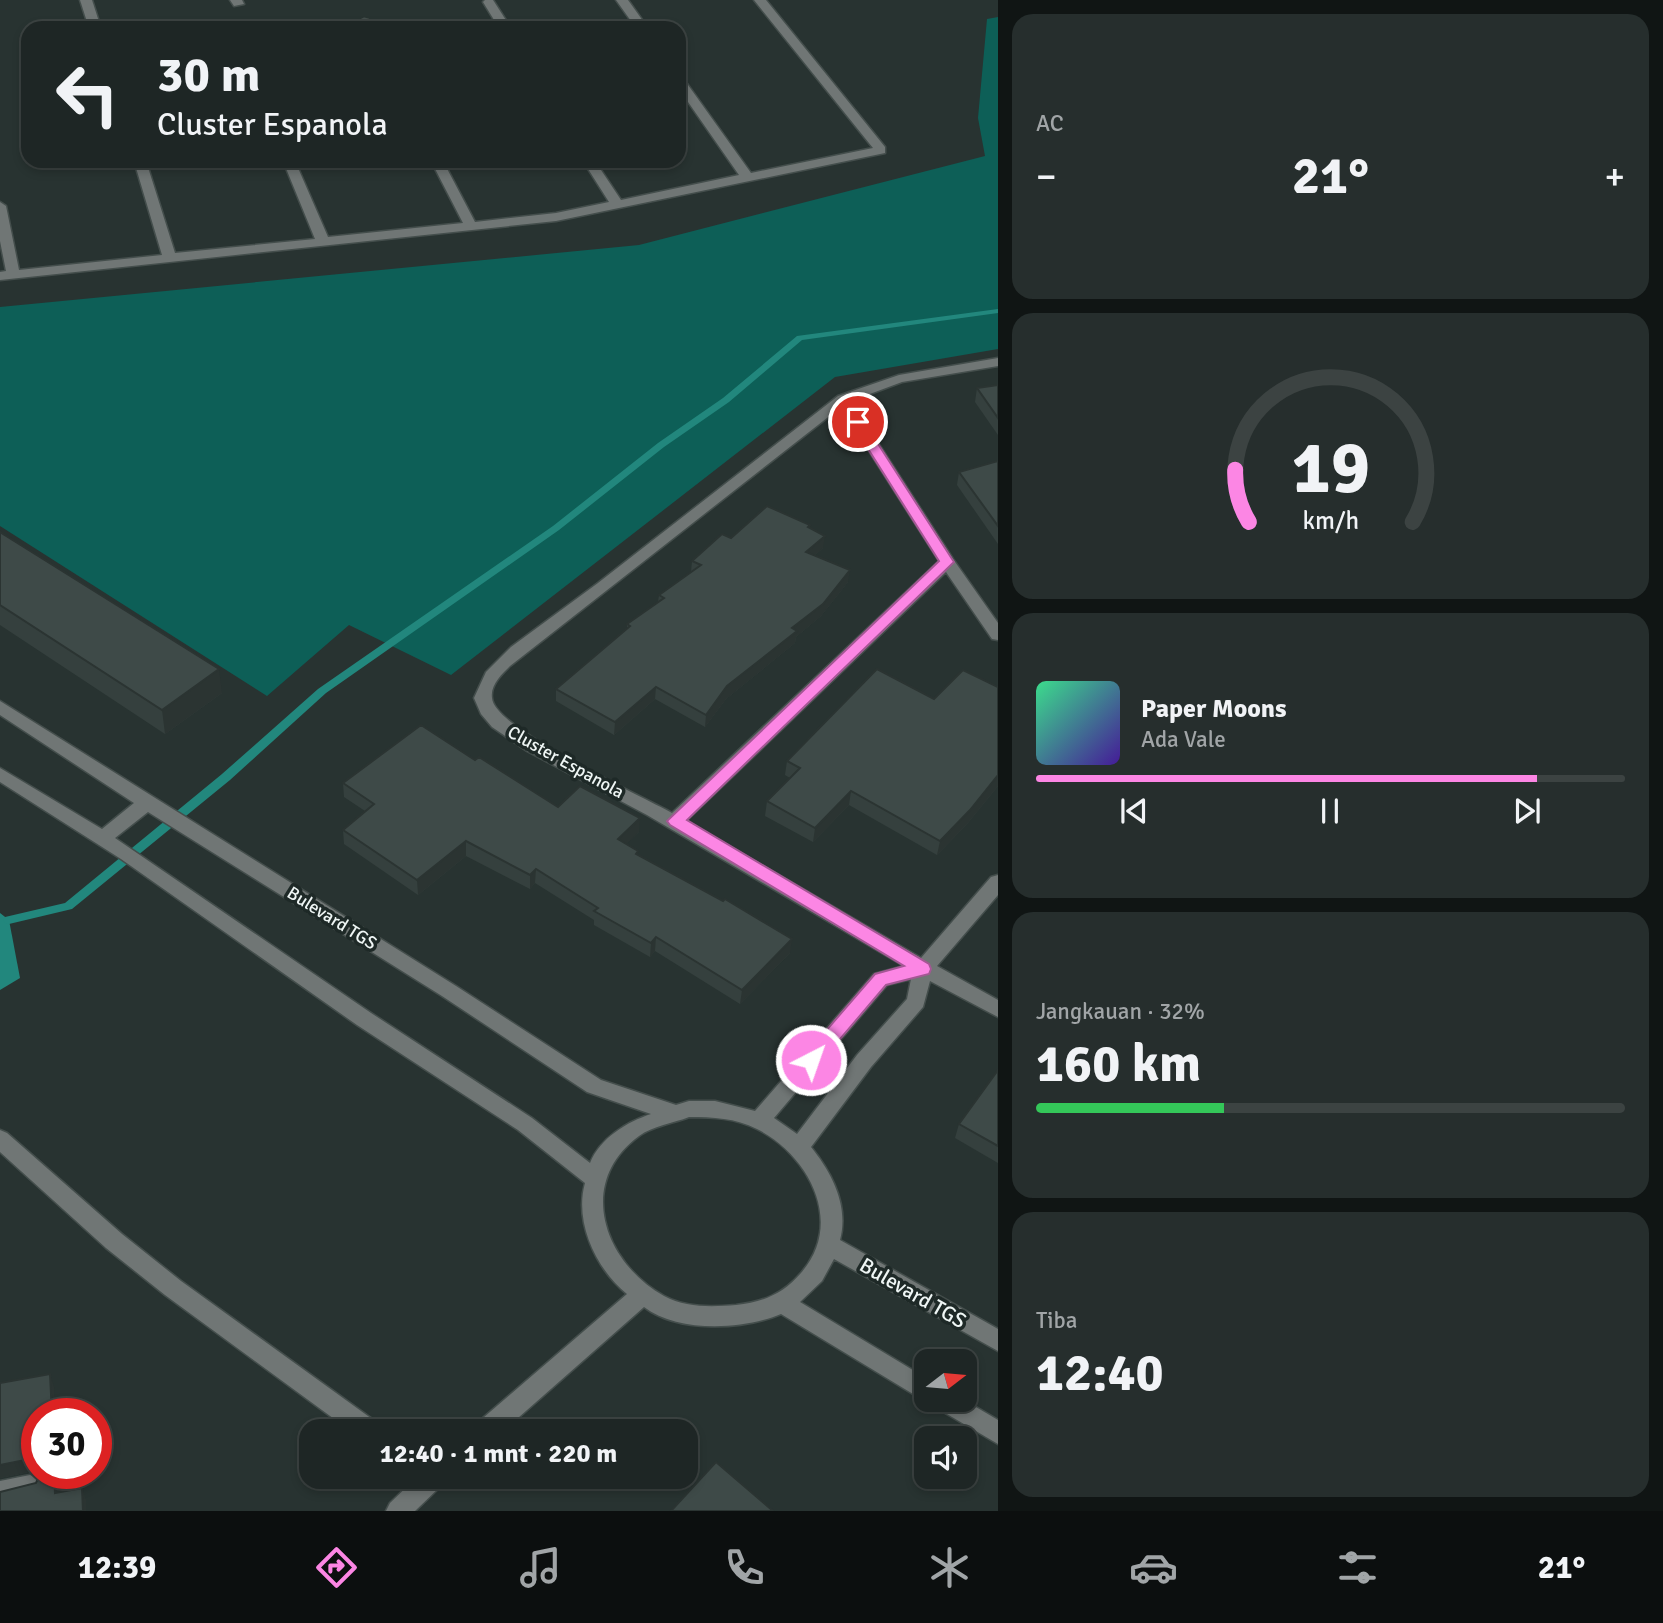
<!DOCTYPE html>
<html lang="id">
<head>
<meta charset="utf-8">
<style>
	:root { --surface:#1e2625; --page:#262e2d; --text:#f1f3f6; --muted:#a1a5a7; --line:#3c4342; --accent:#fc86e4 }
	body { margin:0; font-family:Signika,sans-serif; background:var(--page); color:var(--text); height:100vh; display:flex; flex-direction:column; font-size:26px; white-space:nowrap }
	* { box-sizing:border-box; margin:0 }
	p { font-size:23px; color:var(--muted) }
	.icon { flex:none; width:38px; height:38px; fill:none; stroke:currentColor; stroke-width:2; stroke-linecap:round; stroke-linejoin:round }
	.map { position:relative; flex:1; overflow:hidden }
	.side { display:flex; flex-direction:column; gap:14px; padding:14px; background:#101514; width:665px }
	.side>* { flex:none }
	.banner { position:absolute; left:21px; top:21px; width:665px; height:147px; border-radius:21px; box-shadow:0 4px 10px #0003,0 0 0 2px var(--line); background:#1e2625; color:var(--text); overflow:hidden }
	.needle { width:46px; rotate:74deg }
	.buttons { position:absolute; left:914px; top:1349px; display:grid; gap:14px }
	.buttons a { display:grid; place-items:center; width:63px; height:63px; border-radius:14px; background:var(--surface); box-shadow:0 4px 10px #0003,0 0 0 2px var(--line); font-size:35px }
	.speed { position:absolute; left:21px; top:1398px; display:flex; gap:14px; font-size:35px; font-weight:700; text-align:center }
	.speed>* { display:grid; place-content:center; width:91px; height:91px; border-radius:50%; background:var(--surface); box-shadow:0 4px 10px #0003,0 0 0 2px var(--line); line-height:1 }
	.speed .limit { border:10px solid #d22; background:#fff; color:#111 }
	.pin { position:absolute; display:grid; place-items:center; width:60px; height:60px; color:#fff; margin:-30px; border:4px solid #fff; border-radius:50%; box-shadow:0 2px 7px #0007 }
	.me { position:absolute; width:77px; margin:-38px; rotate:41deg; stroke-linejoin:round; filter:drop-shadow(0 0 5px #0008) }
	.turn { display:flex; align-items:center; gap:24px; height:147px; padding:0 21px; font-size:32px }
	.turn .icon { width:91px; height:91px; stroke-width:2.5 }
	.turn b { display:block; font-size:49px; line-height:60px }
	.big { font-size:52px; font-weight:700; line-height:1.1 }
	.side .widget { flex:1; display:flex; flex-direction:column; justify-content:center; gap:10px; min-width:0; padding:0 24px; border-radius:21px; background:var(--page) }
	.side .dial { align-items:center; gap:0 }
	.dial svg { height:182px; overflow:visible; fill:none; stroke:var(--line); stroke-width:7; stroke-linecap:round; text-anchor:middle }
	.dial text { fill:var(--text); stroke:none }
	.song { display:flex; align-items:center; gap:21px }
	.cover { width:84px; height:84px; border-radius:10px; background:linear-gradient(135deg,hsl(150 70% 55%),hsl(260 70% 35%)) }
	.played { height:7px; border-radius:4px; background:linear-gradient(90deg,var(--accent) 85%,var(--line) 85%) }
	.keys { display:flex; justify-content:space-around; direction:ltr }
	.heat { display:flex; justify-content:space-between; align-items:center; font-size:38px; direction:ltr }
	.charge { height:10px; border-radius:5px; background:linear-gradient(90deg,#34c759 32%,var(--line) 0) }
	.trip { position:absolute; left:299px; top:1419px; width:399px; height:70px; border-radius:21px; background:var(--surface); box-shadow:0 4px 10px #0003,0 0 0 2px var(--line); font-weight:700; line-height:70px; text-align:center }
	.menu { display:flex; height:112px; justify-content:space-around; align-items:center; background:#0c0f0f; color:var(--muted) }
	.menu .icon { width:49px; height:49px }
	.menu .on { color:var(--accent) }
	.menu b { font-size:32px; color:var(--text) }
	main { display:flex; flex:1; min-height:0 }
	.map>svg:first-child { display:block }
	.green { fill:#0d5f57 }
	.water { fill:#22877d }
	.lines { fill:none; stroke-linecap:round; stroke-linejoin:round }
	.stream { fill:#22877d; fill-rule:evenodd }
	.service-casing { stroke:#444e4c; stroke-width:3 }
	.minor-casing { stroke:#444e4c; stroke-width:3 }
	.service { fill:#707675; fill-rule:evenodd }
	.minor { fill:#707675; fill-rule:evenodd }
	.wall { fill:#35403e }
	.shaded-wall { fill:#2b3432 }
	.building { fill:#3e4a48; stroke:#2b3432; stroke-width:2 }
	.route { fill:#fc86e4; stroke:#a45794; stroke-width:2 }
	.labels { text-anchor:middle; stroke-width:7; stroke-linejoin:round; paint-order:stroke }
	.street-label { font-size:18px; fill:#eff6f5; stroke:#1e2927 }
	.near-street-label { font-size:21px; fill:#eff6f5; stroke:#1e2927 }
</style>
</head>
<body>
<main>
<div class="map">
<svg width="998" height="1511" viewBox="0 0 998 1511">
	<rect width="100%" height="100%" fill="#283331"/>
	<polygon class="green" points="998,17 998,349 835,377 451,675 349,625 267,696 0,526 0,307 639,245 985,156 978,118 987,19"/>
	<polygon class="water" points="0,913 9,920 20,978 0,990"/>
	<g class="lines">
		<polygon class="stream" points="998,309 998,313 802,340 729,402 664,447 559,530 326,693 230,780 72,909 9,924 5,923 3,920 5,917 65,903 222,774 318,689 553,526 658,443 723,398 797,336"/>
		<defs>
			<polygon id="service" points="0,1130 7,1133 122,1234 181,1281 379,1424 382,1432 352,1432 165,1295 106,1248 0,1152"/>
			<g id="minor">
				<polygon points="80,0 92,0 101,28 89,28"/>
				<polygon points="230,0 242,0 244,4 234,6"/>
				<polygon points="485,0 493,0 511,28 499,28 483,2"/>
				<polygon points="616,0 628,0 648,28 636,28"/>
				<polygon points="754,0 766,0 885,147 885,153 556,221 0,280 0,272 6,271 0,241 0,202 6,206 19,270 162,255 134,161 146,161 175,253 315,239 283,161 295,161 328,237 463,223 431,161 443,161 475,222 556,213 609,202 583,161 595,161 621,200 739,175 679,89 679,77 683,78 751,173 873,148"/>
				<polygon points="364,19 368,20 373,28 361,28 358,22"/>
				<path d="M 998,358 L 998,366 L 902,382 L 851,401 L 953,559 L 998,623 L 998,640 L 992,639 L 946,572 L 686,821 L 921,958 L 991,877 L 998,875 L 998,895 L 937,966 L 998,1000 L 998,1017 L 930,981 L 923,1007 L 871,1067 L 811,1147 C 832,1173 849,1206 840,1240 L 998,1329 L 998,1351 L 834,1259 L 822,1281 L 800,1302 L 926,1378 L 927,1400 L 918,1397 L 781,1314 C 743,1330 678,1333 644,1307 L 502,1432 L 473,1432 L 476,1424 L 627,1294 C 596,1269 574,1222 585,1183 L 518,1130 L 357,1025 L 121,859 L 0,782 L 0,768 L 102,829 L 134,803 L 0,715 L 0,701 L 456,986 L 601,1080 L 676,1105 L 689,1101 L 715,1101 L 755,1111 L 874,974 L 904,966 L 647,815 L 527,751 L 492,727 L 481,714 L 474,698 L 486,672 L 511,647 L 598,583 L 838,396 L 899,375 ZM 841,407 L 939,561 L 672,813 C 642,796 494,729 492,698 C 490,685 502,674 510,666 ZM 148,812 L 442,996 L 587,1092 L 651,1114 C 627,1122 600,1138 590,1163 L 532,1118 L 371,1013 L 115,838 ZM 911,979 L 907,999 L 857,1055 L 797,1134 L 774,1118 L 887,985 ZM 689,1117 C 713,1117 735,1118 757,1129 C 809,1155 845,1223 801,1273 C 783,1294 763,1302 736,1305 C 712,1307 686,1308 664,1296 C 603,1262 576,1182 639,1136 C 652,1126 674,1123 689,1117 Z"/>
				<polygon points="932,1400 964,1400 998,1420 998,1444 935,1407"/>
				<polygon points="30,1475 38,1478 42,1486 38,1494 0,1503 0,1481"/>
				<polygon points="417,1477 446,1477 442,1485 415,1511 386,1511 390,1503"/>
			</g>
		</defs>
		<use href="#service" class="service-casing"/>
		<use href="#minor" class="minor-casing"/>
		<use href="#service" class="service"/>
		<use href="#minor" class="minor"/>
	</g>
	<g class="wall">
		<polygon points="998,385 998,435 975,402 977,388"/>
		<polygon points="998,461 998,544 957,485 959,472"/>
		<polygon points="810,525 810,528 823,548 814,556 848,582 821,616 796,637 795,643 726,699 705,727 655,699 614,735 556,701 556,689 627,629 627,624 658,602 659,595 691,572 692,561 731,538"/>
		<polygon points="0,532 222,693 165,734 0,625"/>
		<polygon points="998,687 998,786 967,824 937,855 849,805 813,842 765,816 767,801 790,778 785,775 787,761 934,699"/>
		<polygon points="475,760 558,807 639,832 626,844 638,855 790,953 740,1004 655,951 650,957 594,925 594,920 535,883 530,889 466,856 418,895 344,844 343,830 365,811 344,797 343,783"/>
		<polygon points="998,1070 998,1163 955,1138 959,1124"/>
		<polygon points="0,1383 54,1387 37,1414 37,1474 58,1474 58,1493 86,1500 86,1511 0,1511 36,1483 39,1476 29,1472 0,1478"/>
	</g>
	<g class="shaded-wall">
		<polygon points="825,536 823,548 804,565 806,552"/>
		<polygon points="850,570 848,582 821,616 796,637 795,643 726,699 705,727 706,715 727,686 792,628"/>
		<polygon points="219,669 222,693 165,734 162,710"/>
		<polygon points="656,687 655,699 614,735 615,722"/>
		<polygon points="998,775 998,786 967,824 937,855 940,841"/>
		<polygon points="851,791 849,805 813,842 815,828"/>
		<polygon points="640,818 639,832 617,853 618,839"/>
		<polygon points="466,841 466,856 418,895 417,880"/>
		<polygon points="536,869 535,883 530,889 530,875"/>
		<polygon points="656,937 655,951 650,957 651,943"/>
		<polygon points="792,939 790,953 740,1004 742,990"/>
		<polygon points="50,1374 54,1387 55,1414 52,1414"/>
		<polygon points="25,1460 29,1472 0,1478 0,1465"/>
		<polygon points="54,1474 58,1474 59,1505 55,1493"/>
		<polygon points="82,1488 86,1500 86,1511 83,1511"/>
	</g>
	<g class="building">
		<polygon points="998,385 998,418 977,388"/>
		<polygon points="998,461 998,526 959,472"/>
		<polygon points="767,506 810,525 808,527 825,536 806,552 850,570 823,604 792,628 797,631 727,686 706,715 656,687 615,722 556,689 630,626 627,624 664,598 659,595 701,565 692,561 722,534 731,538"/>
		<polygon points="0,532 219,669 162,710 0,605"/>
		<polygon points="877,669 934,699 963,670 998,687 998,775 970,810 940,841 851,791 815,828 767,801 800,768 787,761"/>
		<polygon points="421,725 475,760 479,757 558,807 580,786 640,818 618,839 638,851 636,854 723,901 725,899 792,939 742,990 656,937 651,943 594,911 598,908 536,869 530,875 466,841 417,880 343,830 374,804 343,783"/>
		<polygon points="998,1070 998,1146 959,1124"/>
		<polygon points="50,1374 52,1414 37,1414 37,1467 35,1463 25,1460 0,1465 0,1383"/>
		<polygon points="716,1462 773,1511 671,1511"/>
		<polygon points="40,1474 54,1474 55,1493 82,1488 83,1511 0,1511 0,1492 36,1483"/>
	</g>
	<polygon class="route" points="858,418 864,422 954,562 687,820 929,964 931,969 929,974 886,985 818,1065 811,1067 805,1065 802,1060 805,1055 875,974 904,966 670,825 667,821 939,561 851,422"/>
	<g class="labels">
		<g class="street-label">
			<text transform="translate(566 762) rotate(29)" y="6">Cluster Espanola</text>
			<text transform="translate(332 918) rotate(32)" y="6">Bulevard TGS</text>
		</g>
		<g class="near-street-label">
			<text transform="translate(913 1293) rotate(30)" y="7">Bulevard TGS</text>
		</g>
	</g>
</svg>
<div class="buttons">
<a><svg class="needle" viewBox="-14 -14 28 28"><path d="M0-13l5 13h-10z" fill="#e53935"/><path d="M0 13l5-13h-10z" fill="#a1a5a7"/></svg></a>
<a><svg class="icon" aria-label="sound" viewBox="0 0 24 24"><path d="M4 9h4l5-4v14l-5-4H4zM17 9q2 3 0 6"/></svg></a>
</div>
<div class="speed"><div class="limit">30</div></div>
<div class="pin" style="left:858px;top:422px;background:#d93025"><svg class="icon" aria-label="arrive" viewBox="0 0 24 24"><path d="M6 21V4h12l-3 4 3 4H6"/></svg></div>
<svg class="me" style="left:811px;top:1060px" viewBox="-20 -20 40 40"><circle r="17" fill="#fc86e4" stroke="#fff" stroke-width="3"/><path d="M0-11L8 9 0 5-8 9z" fill="#fff"/></svg>
<div class="trip">12:40 · 1 mnt · 220 m</div>
<div class="banner">
<div class="turn"><svg class="icon" aria-label="left" viewBox="0 0 24 24"><path d="M17 20v-9H6M10 6l-5 5 5 5"/></svg><div><b>30 m</b>Cluster Espanola</div></div>
</div>
</div>
<section class="side">
<div class="widget"><p>AC</p>
<div class="heat"><a>−</a><b class="big">21°</b><a>+</a></div>
</div>
<div class="widget dial"><svg viewBox="0 0 100 80">
<path d="M14 69A42 42 0 1 1 86 69"/>
<path d="M14 69A42 42 0 0 1 8 46" stroke="#fc86e4"/>
<text x="50" y="56" font-size="32" font-weight="700">19</text>
<text x="50" y="72" font-size="11">km/h</text>
</svg></div>
<div class="widget">
<div class="song"><i class="cover"></i><div><b>Paper Moons</b><p>Ada Vale</p></div></div>
<div class="played"></div>
<div class="keys"><svg class="icon" aria-label="previous" viewBox="0 0 24 24"><path d="M18 5L8 12l10 7zM5 5v14"/></svg><svg class="icon" aria-label="pause" viewBox="0 0 24 24"><path d="M8 5v14M16 5v14"/></svg><svg class="icon" aria-label="next" viewBox="0 0 24 24"><path d="M6 5l10 7-10 7zM19 5v14"/></svg></div>
</div>
<div class="widget"><p>Jangkauan · 32%</p><b class="big">160 km</b><div class="charge"></div></div>
<div class="widget"><p>Tiba</p><b class="big">12:40</b></div>
</section>
</main>
<nav class="menu">
<b>12:39</b>
<svg class="icon on" aria-label="directions" viewBox="0 0 24 24"><path d="M12 3l9 9-9 9-9-9zM9 14v-3h6M13 9l2 2-2 2"/></svg>
<svg class="icon" aria-label="music" viewBox="0 0 24 24"><path d="M9 18V5l10-2v13"/><circle cx="6" cy="18" r="3"/><circle cx="16" cy="16" r="3"/></svg>
<svg class="icon" aria-label="phone" viewBox="0 0 24 24"><path d="M5 4h4l2 5-3 2q2 4 5 5l2-3 5 2v4C11 20 4 13 5 4z"/></svg>
<svg class="icon" aria-label="climate" viewBox="0 0 24 24"><path d="M12 3v18M4 7l16 10M4 17L20 7"/></svg>
<svg class="icon" aria-label="car" viewBox="0 0 24 24"><path d="M5 17H2v-5l4-1 3-4h7l3 4 3 1v5h-3M9 17h6M6 11h13"/><circle cx="7" cy="17" r="2"/><circle cx="17" cy="17" r="2"/></svg>
<svg class="icon" aria-label="filters" viewBox="0 0 24 24"><path d="M4 7h16M4 17h16"/><circle cx="9" cy="7" r="2"/><circle cx="15" cy="17" r="2"/></svg>
<b>21°</b>
</nav>
</body>
</html>
